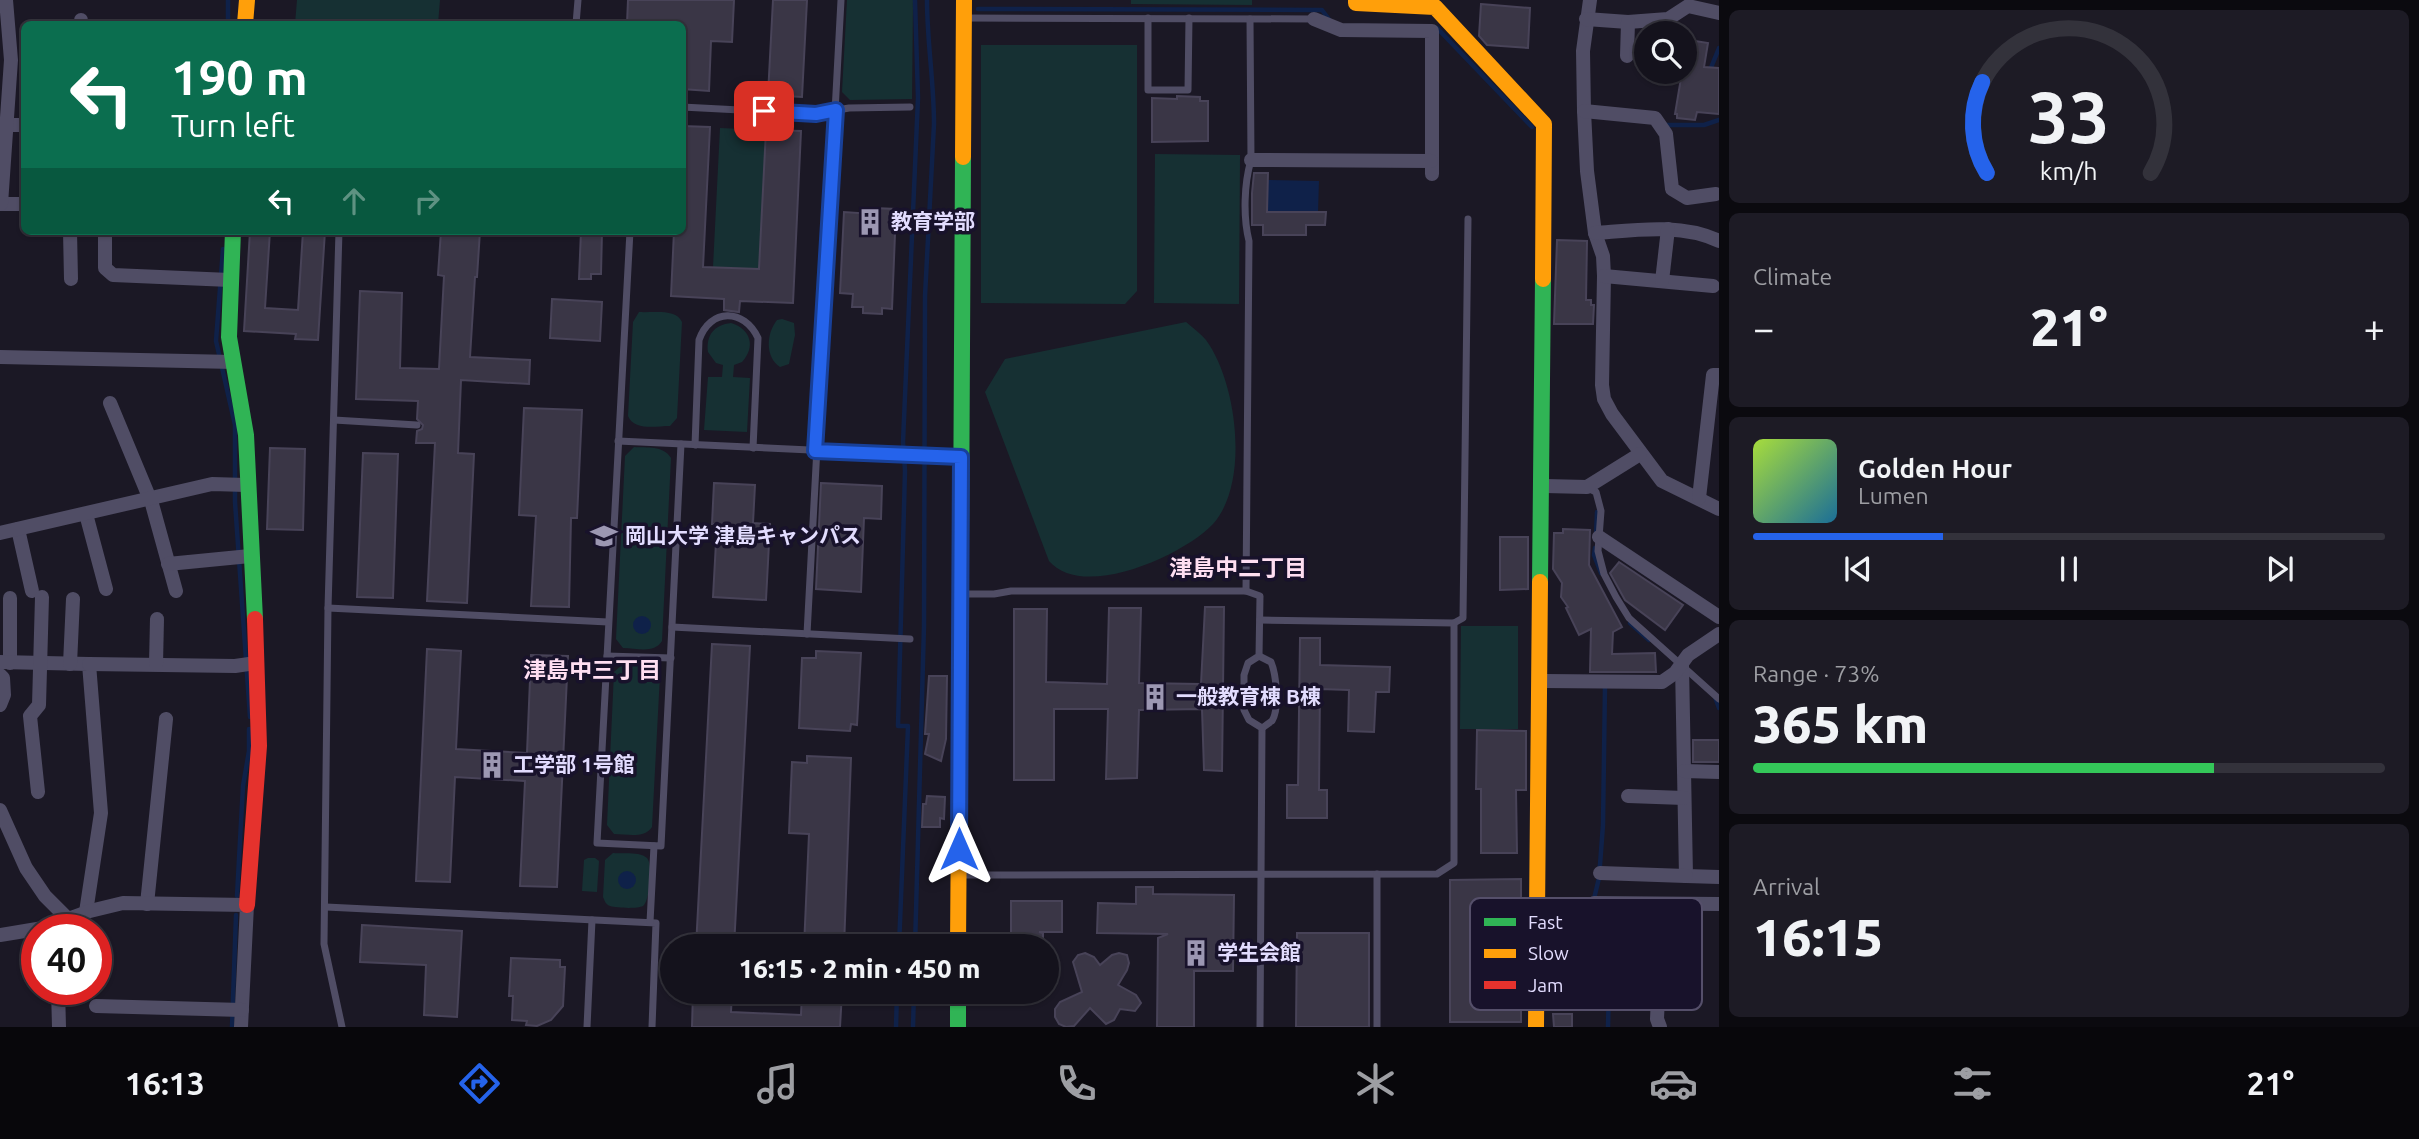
<!DOCTYPE html>
<html lang="en">
<head>
<meta charset="utf-8">
<style>
	:root { --surface:#14121c; --page:#1d1b25; --text:#f1f3f6; --muted:#9d9ea3; --line:#33323b; --accent:#2563eb }
	body { margin:0; font-family:Ubuntu,"Noto Sans JP",sans-serif; background:var(--page); color:var(--text); height:100vh; display:flex; flex-direction:column; font-size:26px; white-space:nowrap }
	* { box-sizing:border-box; margin:0 }
	p { font-size:23px; color:var(--muted) }
	.icon { flex:none; width:38px; height:38px; fill:none; stroke:currentColor; stroke-width:2; stroke-linecap:round; stroke-linejoin:round }
	.map { position:relative; flex:1; overflow:hidden }
	.panel { display:flex; flex-direction:column; gap:10px; padding:10px; background:#0b0a0f; width:700px }
	.panel>* { flex:none }
	.banner { position:absolute; left:21px; top:21px; width:665px; height:214px; border-radius:10px; box-shadow:0 2px 5px #0004,0 0 0 2px var(--line); background:#0b6e4f; color:#fff; overflow:hidden }
	.fabs { position:absolute; left:1634px; top:21px; display:grid; gap:14px }
	.fabs a { display:grid; place-items:center; width:63px; height:63px; border-radius:50%; background:var(--surface); box-shadow:0 2px 5px #0004,0 0 0 2px var(--line); font-size:35px }
	.speed { position:absolute; left:21px; top:914px; display:flex; gap:14px; font-size:35px; font-weight:700; text-align:center }
	.speed>* { display:grid; place-content:center; width:91px; height:91px; border-radius:50%; background:var(--surface); box-shadow:0 2px 5px #0004,0 0 0 2px var(--line); line-height:1 }
	.speed .limit { border:10px solid #d22; background:#fff; color:#111 }
	.pin { position:absolute; display:grid; place-items:center; width:60px; height:60px; color:#fff; margin:-30px; border-radius:14px; box-shadow:0 4px 10px #0006 }
	.me { position:absolute; width:77px; margin:-38px; rotate:0deg; stroke-linejoin:round; filter:drop-shadow(0 0 5px #0008) }
	.turn { display:flex; align-items:center; gap:24px; height:147px; padding:0 35px; font-size:32px }
	.turn .icon { width:91px; height:91px; stroke-width:2.5 }
	.turn b { display:block; font-size:49px; line-height:60px }
	.lanes { display:flex; align-items:center; height:66px; padding:0 35px; background:#0003; justify-content:center; gap:35px; direction:ltr }
	.lanes .off { opacity:.35 }
	.big { font-size:52px; font-weight:800; line-height:1.1 }
	.panel .tile { flex:1; display:flex; flex-direction:column; justify-content:center; gap:10px; min-width:0; padding:0 24px; border-radius:10px; background:var(--page) }
	.panel .dial { align-items:center; gap:0 }
	.dial svg { height:182px; overflow:visible; fill:none; stroke:var(--line); stroke-width:7; stroke-linecap:round; text-anchor:middle }
	.dial text { fill:var(--text); stroke:none }
	.song { display:flex; align-items:center; gap:21px }
	.cover { width:84px; height:84px; border-radius:10px; background:linear-gradient(135deg,hsl(80 70% 55%),hsl(200 70% 35%)) }
	.played { height:7px; border-radius:4px; background:linear-gradient(90deg,var(--accent) 30%,var(--line) 30%) }
	.keys { display:flex; justify-content:space-around; direction:ltr }
	.heat { display:flex; justify-content:space-between; align-items:center; font-size:38px; direction:ltr }
	.charge { height:10px; border-radius:5px; background:linear-gradient(90deg,#34c759 73%,var(--line) 0) }
	.trip { position:absolute; left:660px; top:934px; width:399px; height:70px; border-radius:35px; background:var(--surface); box-shadow:0 2px 5px #0004,0 0 0 2px var(--line); font-weight:800; line-height:70px; text-align:center }
	.tabs { display:flex; height:112px; justify-content:space-around; align-items:center; background:#08070b; color:var(--muted) }
	.tabs .icon { width:49px; height:49px }
	.tabs .on { color:var(--accent) }
	.tabs b { font-size:32px; color:var(--text) }
	main { display:flex; flex:1; min-height:0 }
	.map>svg:first-child { display:block }
	.green { fill:#163033 }
	.water { fill:#0f2149 }
	.lines { fill:none; stroke-linecap:round; stroke-linejoin:round }
	.stream { stroke:#0f2149; stroke-width:4.5 }
	.building { fill:#3a3646; stroke:#484358; stroke-width:2 }
	.lane { stroke:#504d65; stroke-width:7 }
	.street { stroke:#504d65; stroke-width:14 }
	.fast { stroke:#30b455; stroke-width:16 }
	.slow { stroke:#ff9f0a; stroke-width:16 }
	.jam { stroke:#e5322d; stroke-width:16 }
	.route-casing { stroke:#184099; stroke-width:18 }
	.route { stroke:#2563eb; stroke-width:12 }
	.labels { text-anchor:middle; stroke-width:7; stroke-linejoin:round; paint-order:stroke }
	.poi-label { font-size:21px; font-weight:bold; fill:#e2dcfe; stroke:#18122b; text-anchor:start }
	.neighbourhood-label { font-size:23px; font-weight:bold; fill:#fedef1; stroke:#18122b }
	.key { fill:#18122b; stroke:#554f6a; stroke-width:2 }
	.key-label { font-size:19px; fill:#e2dcfe }
</style>
</head>
<body>
<main>
<div class="map">
<svg width="1719" height="1027" viewBox="0 0 1719 1027">
	<rect width="100%" height="100%" fill="#1b1825"/>
	<g class="green">
		<polygon points="297,0 440,0 438,24 295,24"/>
		<polygon points="847,0 913,0 912,99 850,100 842,92"/>
		<polygon points="1131,0 1252,0 1252,5 1131,4"/>
		<polygon points="981,45 1137,45 1137,291 1125,304 981,303"/>
		<polygon points="720,128 766,130 759,269 713,267"/>
		<polygon points="1155,154 1240,155 1239,304 1154,303"/>
		<path d="M 639,312 C 653,313 676,308 682,322 L 677,418 L 670,426 C 656,426 634,431 628,416 L 633,322 Z"/>
		<path d="M 782,319 L 794,323 L 795,335 L 789,364 L 780,367 C 765,357 766,334 777,320 Z"/>
		<path d="M 1186,322 C 1193,328 1201,334 1206,340 C 1237,382 1250,483 1213,524 C 1184,555 1083,601 1049,561 L 985,392 L 1005,359 Z"/>
		<path d="M 731,323 C 751,329 756,347 742,362 L 734,365 L 733,377 L 750,378 L 747,432 L 704,430 L 708,377 L 722,377 L 723,365 L 716,363 L 708,352 C 706,335 714,325 731,323 Z"/>
		<path d="M 634,447 C 647,448 663,445 671,458 L 662,641 C 654,654 637,648 623,648 L 616,639 L 625,456 Z"/>
		<polygon points="1461,626 1518,626 1518,729 1460,729"/>
		<path d="M 623,664 C 637,665 653,662 660,675 L 652,827 C 644,839 627,834 614,834 L 607,825 L 614,672 Z"/>
		<path d="M 613,853 C 622,854 640,851 647,858 C 653,864 650,901 643,906 C 637,909 617,908 610,906 C 605,904 605,901 603,897 L 605,860 Z"/>
		<polygon points="588,858 595,858 599,861 597,892 582,891 584,860"/>
	</g>
	<g class="water">
		<polygon points="1268,180 1319,181 1318,212 1267,212"/>
		<circle cx="642" cy="625" r="9"/>
		<circle cx="627" cy="880" r="9"/>
	</g>
	<g class="lines">
		<g class="stream">
			<polyline points="978,9 1322,10 1331,22"/>
			<polyline points="228,24 228,0"/>
			<polyline points="1433,28 1437,28 1532,127"/>
			<polyline points="1710,70 1719,48"/>
			<polyline points="1664,125 1704,125 1719,120"/>
			<polyline points="223,249 216,341 235,425 235,502 250,717"/>
			<polyline points="1596,536 1597,512"/>
			<polyline points="1595,548 1594,555 1601,573"/>
			<polyline points="1630,623 1649,640"/>
			<polyline points="1602,686 1605,686 1603,825 1599,878 1592,907 1599,957 1609,986 1608,1027"/>
			<polyline points="1715,697 1719,708"/>
			<polyline points="237,896 243,786 249,751 249,729"/>
			<polyline points="899,947 908,726 898,726 905,471 903,442 918,98 915,0"/>
			<path d="M 915,947 L 924,626 L 925,296 L 934,124 C 934,82 927,42 927,0"/>
			<polyline points="232,1027 236,915"/>
			<polyline points="896,1027 897,992"/>
			<polyline points="913,1027 914,992"/>
		</g>
	</g>
	<g class="building">
		<polygon points="628,0 734,0 732,42 711,41 709,91 682,89 682,24 627,24"/>
		<polygon points="773,0 807,0 802,97 768,95"/>
		<polygon points="1481,4 1530,8 1528,48 1487,45 1479,36"/>
		<polygon points="1689,40 1708,43 1704,67 1719,68 1719,114 1697,112 1695,120 1677,118 1677,114 1675,114 1682,72 1685,72 1686,43 1689,43"/>
		<polygon points="1177,96 1200,97 1200,101 1208,101 1208,141 1152,142 1152,98 1177,99"/>
		<polygon points="682,126 710,127 703,267 759,269 766,130 801,131 793,303 740,301 739,312 724,310 724,299 671,296 674,231 682,231"/>
		<polygon points="1254,173 1268,173 1267,212 1326,212 1325,225 1306,225 1306,235 1263,235 1263,225 1252,225 1252,193"/>
		<polygon points="874,208 896,209 892,309 882,308 882,314 863,313 863,307 852,307 853,294 840,293 844,212 873,214"/>
		<polygon points="250,231 270,231 265,308 298,310 303,231 325,231 318,340 295,339 296,334 244,331"/>
		<polygon points="441,231 480,231 477,277 475,277 470,357 530,360 529,384 461,380 458,453 474,454 467,603 427,601 435,443 416,443 417,431 422,429 423,425 417,419 418,401 356,399 360,291 402,293 400,368 439,369 444,276 438,275"/>
		<polygon points="581,231 602,231 601,274 591,274 591,279 579,279"/>
		<polygon points="1557,240 1587,241 1586,300 1591,300 1591,305 1594,305 1593,324 1554,324"/>
		<polygon points="552,299 602,302 600,341 550,338"/>
		<polygon points="524,408 582,410 577,518 571,518 569,607 531,606 536,516 519,515"/>
		<polygon points="270,448 305,449 303,530 267,529"/>
		<polygon points="363,453 398,454 393,598 357,597"/>
		<polygon points="714,483 755,485 753,523 770,524 766,600 713,597 717,524 712,524"/>
		<polygon points="821,483 882,486 881,519 864,518 861,592 816,589"/>
		<polygon points="1563,529 1590,530 1589,565 1622,627 1613,632 1612,654 1655,653 1656,672 1590,672 1591,629 1579,635 1566,608 1568,607 1561,597 1562,583 1553,569 1554,533 1563,533"/>
		<polygon points="1500,537 1528,537 1528,589 1500,590"/>
		<polygon points="1619,562 1683,605 1665,630 1625,600 1610,573"/>
		<polygon points="1205,607 1224,607 1222,771 1204,770 1202,709 1139,710 1137,778 1106,779 1108,709 1054,709 1054,780 1014,780 1014,609 1047,609 1046,682 1107,684 1109,608 1141,608 1139,683 1201,684"/>
		<polygon points="1300,638 1320,638 1320,665 1390,667 1389,692 1376,692 1374,732 1348,731 1349,690 1320,689 1319,790 1327,790 1327,818 1287,818 1287,785 1298,785"/>
		<polygon points="712,644 750,646 734,947 696,947"/>
		<polygon points="427,649 461,651 456,749 527,753 531,655 568,656 557,887 520,886 525,781 455,777 450,882 416,881"/>
		<polygon points="816,651 861,653 857,725 851,724 850,731 799,728 802,658 816,658"/>
		<polygon points="929,676 947,676 946,739 941,761 925,754 929,734 925,734"/>
		<polygon points="1477,730 1526,731 1526,790 1516,790 1517,853 1481,853 1481,789 1476,789"/>
		<rect x="1693" y="740" width="26" height="22"/>
		<polygon points="807,756 851,758 844,947 804,947 809,834 789,833 792,762 807,763"/>
		<polygon points="927,796 945,797 944,819 940,818 940,827 922,827 923,804 926,804"/>
		<polygon points="1521,879 1521,1022 1450,1022 1450,880"/>
		<polygon points="1136,887 1153,887 1153,894 1234,895 1233,971 1194,971 1194,1027 1157,1027 1158,938 1168,934 1097,933 1098,903 1136,904"/>
		<polygon points="1011,901 1062,901 1062,932 1039,932 1043,933 1043,947 1011,947"/>
		<polygon points="362,925 462,931 457,1017 424,1015 426,965 360,962"/>
		<polygon points="1297,933 1369,933 1369,1027 1296,1027"/>
		<polygon points="1085,953 1094,957 1100,965 1112,955 1119,953 1127,955 1129,963 1127,970 1118,985 1136,995 1141,1003 1135,1011 1120,1009 1114,1020 1106,1024 1090,1008 1074,1026 1066,1027 1059,1024 1055,1017 1055,1009 1060,1002 1082,992 1073,962 1078,955"/>
		<polygon points="511,958 560,960 560,967 565,967 563,1006 551,1020 537,1026 526,1025 527,1021 512,1020 513,996 509,996"/>
		<polygon points="693,992 732,992 731,1012 801,1015 802,992 842,992 840,1027 692,1027"/>
		<polygon points="1553,1014 1572,1014 1572,1027 1554,1027"/>
	</g>
	<g class="lines">
		<g class="lane">
			<polyline points="965,18 1314,19"/>
			<polyline points="1148,18 1148,90 1188,90 1189,18"/>
			<polyline points="576,24 578,0"/>
			<polyline points="682,107 816,114 849,108 910,107"/>
			<polyline points="339,231 328,608 324,944 342,1027"/>
			<polyline points="630,231 597,843 661,846 681,444"/>
			<polyline points="334,420 417,425"/>
			<polyline points="618,441 960,457"/>
			<path d="M 695,445 L 699,340 C 710,308 744,308 758,338 L 753,448"/>
			<polyline points="1588,488 1596,492 1601,511 1598,551 1604,574 1616,597 1629,618 1719,699"/>
			<path d="M 1246,591 L 1249,241 C 1243,217 1244,184 1251,160 L 1250,19"/>
			<polyline points="964,594 994,594 1011,591 1246,591 1260,596 1259,656 1248,663 1244,675 1244,710 1249,720 1262,728 1260,1027"/>
			<polyline points="328,608 608,622"/>
			<polyline points="1260,620 1454,623 1463,618 1468,219"/>
			<polyline points="672,627 910,639"/>
			<polyline points="807,634 841,0"/>
			<polyline points="607,656 671,658"/>
			<path d="M 1259,656 L 1271,662 C 1276,674 1280,708 1272,721 C 1271,721 1263,728 1262,728"/>
			<polyline points="960,875 1437,874 1454,863 1454,623"/>
			<polyline points="326,907 656,923 652,1027"/>
			<polyline points="650,922 654,846"/>
			<polyline points="587,1027 592,920"/>
			<polyline points="1377,1027 1377,874"/>
		</g>
		<g class="street">
			<polyline points="1590,0 1583,51 1584,111 1587,171 1595,233 1603,256 1604,276 1602,385 1604,399 1612,414 1662,481 1719,509"/>
			<polyline points="1314,19 1341,30 1432,31 1432,174"/>
			<polyline points="1586,19 1628,22 1668,19 1688,6 1719,13"/>
			<polyline points="81,24 81,20"/>
			<polyline points="1627,56 1628,22"/>
			<polyline points="1584,111 1655,118 1666,134 1672,189 1687,198 1716,194"/>
			<polyline points="7,125 24,125"/>
			<polyline points="1251,160 1431,161"/>
			<polyline points="0,204 24,204"/>
			<polyline points="1,204 11,60 6,0"/>
			<polyline points="70,231 71,279"/>
			<polyline points="105,231 105,268 113,275 230,280"/>
			<path d="M 1595,233 C 1636,230 1681,223 1719,241"/>
			<polyline points="1604,276 1713,286"/>
			<polyline points="1662,281 1668,229"/>
			<polyline points="0,357 234,362"/>
			<polyline points="110,403 152,504 176,591"/>
			<polyline points="1545,486 1587,487 1640,454"/>
			<polyline points="1699,498 1713,375 1719,375"/>
			<polyline points="86,514 106,589"/>
			<polyline points="18,529 32,591"/>
			<polyline points="0,533 212,484 246,485"/>
			<polyline points="1599,537 1719,617"/>
			<polyline points="168,564 250,556"/>
			<polyline points="10,598 10,663"/>
			<polyline points="0,662 89,664 101,813 86,912"/>
			<polyline points="70,664 73,599"/>
			<polyline points="89,664 235,666 256,663"/>
			<polyline points="156,664 157,619"/>
			<polyline points="1682,665 1686,876 1719,877"/>
			<polyline points="0,675 3,678 4,695 0,705"/>
			<polyline points="1544,681 1662,682 1675,673 1688,655 1719,634"/>
			<polyline points="1684,771 1719,772"/>
			<polyline points="38,792 30,716 39,705 42,597"/>
			<polyline points="1628,796 1684,798"/>
			<polyline points="0,810 26,868 45,896 69,920"/>
			<polyline points="1600,873 1686,876"/>
			<polyline points="1594,903 1719,904"/>
			<polyline points="147,904 166,719"/>
			<polyline points="0,935 43,928 90,911 123,903 247,905 241,1027"/>
			<polyline points="1659,985 1694,986"/>
			<polyline points="58,989 59,1027"/>
			<polyline points="96,1006 242,1010"/>
			<polyline points="1660,1027 1657,1019 1660,952"/>
		</g>
		<g class="fast">
			<polyline points="233,231 229,337 246,435 255,619"/>
			<polyline points="961,537 963,157"/>
			<polyline points="1540,582 1543,279"/>
			<polyline points="958,992 958,1027"/>
		</g>
		<g class="slow">
			<polyline points="1356,0 1356,3 1435,7 1544,124 1543,279"/>
			<polyline points="245,24 247,0"/>
			<polyline points="963,157 964,0"/>
			<polyline points="958,947 961,537"/>
			<polyline points="1536,1027 1540,582"/>
		</g>
		<polyline class="jam" points="247,905 259,746 255,619"/>
	</g>
	<g class="lines">
		<defs>
			<polyline id="route" points="764,111 816,114 836,110 815,451 961,457 959,849"/>
		</defs>
		<use href="#route" class="route-casing"/>
		<use href="#route" class="route"/>
	</g>
	<defs>
		<symbol id="building-bare" viewBox="-9 -9 18 18"><path d="M-4-6H4V6H1V3H-1V6H-4ZM-2.5-4.3h1.7v1.8h-1.7ZM.8-4.3h1.7v1.8H.8ZM-2.5-1h1.7V.8h-1.7ZM.8-1h1.7V.8H.8Z" fill="#9c97b2" stroke="#18122b" stroke-width="2.5" paint-order="stroke"/></symbol>
		<symbol id="university-bare" viewBox="-9 -9 18 18"><path d="M0-5L7-2L0 1L-7-2ZM-4 1L0 2.5L4 1V4Q0 6-4 4Z" fill="#9c97b2" stroke="#18122b" stroke-width="2.5" paint-order="stroke"/></symbol>
	</defs>
	<g fill-rule="evenodd">
		<use href="#building-bare" x="851" y="203" width="38" height="38"/>
		<use href="#university-bare" x="585" y="517" width="38" height="38"/>
		<use href="#building-bare" x="1136" y="678" width="38" height="38"/>
		<use href="#building-bare" x="473" y="746" width="38" height="38"/>
		<use href="#building-bare" x="1177" y="934" width="38" height="38"/>
	</g>
	<g class="labels">
		<g class="poi-label">
			<text x="891" y="229">教育学部</text>
			<text x="625" y="543">岡山大学 津島キャンパス</text>
			<text x="1176" y="704">一般教育棟 B棟</text>
			<text x="513" y="772">工学部 1号館</text>
			<text x="1217" y="960">学生会館</text>
		</g>
		<g class="neighbourhood-label">
			<text x="1238" y="576">津島中二丁目</text>
			<text x="592" y="678">津島中三丁目</text>
		</g>
	</g>
	<rect x="1470" y="898" width="232" height="112" rx="10" class="key"/>
	<rect x="1484" y="918" width="32" height="8" fill="#30b455"/>
	<rect x="1484" y="949" width="32" height="9" fill="#ff9f0a"/>
	<rect x="1484" y="981" width="32" height="8" fill="#e5322d"/>
	<g class="key-label">
		<text x="1528" y="929">Fast</text>
		<text x="1528" y="960">Slow</text>
		<text x="1528" y="992">Jam</text>
	</g>
</svg>
<div class="fabs">
<a><svg class="icon" aria-label="search" viewBox="0 0 24 24"><circle cx="10" cy="10" r="6"/><path d="M15 15l6 6"/></svg></a>
</div>
<div class="speed"><div class="limit">40</div></div>
<div class="pin" style="left:764px;top:111px;background:#d93025"><svg class="icon" aria-label="arrive" viewBox="0 0 24 24"><path d="M6 21V4h12l-3 4 3 4H6"/></svg></div>
<svg class="me" style="left:959px;top:849px" viewBox="-20 -20 40 40"><path d="M0-17L14 15 0 8-14 15z" fill="#2563eb" stroke="#fff" stroke-width="4"/></svg>
<div class="trip">16:15 · 2 min · 450 m</div>
<div class="banner">
<div class="turn"><svg class="icon" aria-label="left" viewBox="0 0 24 24"><path d="M17 20v-9H6M10 6l-5 5 5 5"/></svg><div><b>190 m</b>Turn left</div></div>
<div class="lanes"><svg class="icon" aria-label="left" viewBox="0 0 24 24"><path d="M17 20v-9H6M10 6l-5 5 5 5"/></svg><svg class="icon off" aria-label="ahead" viewBox="0 0 24 24"><path d="M12 20V5M6 11l6-6 6 6"/></svg><svg class="icon off" aria-label="right" viewBox="0 0 24 24"><path d="M7 20v-9h11M14 6l5 5-5 5"/></svg></div>
</div>
</div>
<section class="panel">
<div class="tile dial"><svg viewBox="0 0 100 80">
<path d="M14 69A42 42 0 1 1 86 69"/>
<path d="M14 69A42 42 0 0 1 12 29" stroke="#2563eb"/>
<text x="50" y="56" font-size="32" font-weight="700">33</text>
<text x="50" y="72" font-size="11">km/h</text>
</svg></div>
<div class="tile"><p>Climate</p>
<div class="heat"><a>−</a><b class="big">21°</b><a>+</a></div>
</div>
<div class="tile">
<div class="song"><i class="cover"></i><div><b>Golden Hour</b><p>Lumen</p></div></div>
<div class="played"></div>
<div class="keys"><svg class="icon" aria-label="previous" viewBox="0 0 24 24"><path d="M18 5L8 12l10 7zM5 5v14"/></svg><svg class="icon" aria-label="pause" viewBox="0 0 24 24"><path d="M8 5v14M16 5v14"/></svg><svg class="icon" aria-label="next" viewBox="0 0 24 24"><path d="M6 5l10 7-10 7zM19 5v14"/></svg></div>
</div>
<div class="tile"><p>Range · 73%</p><b class="big">365 km</b><div class="charge"></div></div>
<div class="tile"><p>Arrival</p><b class="big">16:15</b></div>
</section>
</main>
<nav class="tabs">
<b>16:13</b>
<svg class="icon on" aria-label="directions" viewBox="0 0 24 24"><path d="M12 3l9 9-9 9-9-9zM9 14v-3h6M13 9l2 2-2 2"/></svg>
<svg class="icon" aria-label="music" viewBox="0 0 24 24"><path d="M9 18V5l10-2v13"/><circle cx="6" cy="18" r="3"/><circle cx="16" cy="16" r="3"/></svg>
<svg class="icon" aria-label="phone" viewBox="0 0 24 24"><path d="M5 4h4l2 5-3 2q2 4 5 5l2-3 5 2v4C11 20 4 13 5 4z"/></svg>
<svg class="icon" aria-label="climate" viewBox="0 0 24 24"><path d="M12 3v18M4 7l16 10M4 17L20 7"/></svg>
<svg class="icon" aria-label="car" viewBox="0 0 24 24"><path d="M5 17H2v-5l4-1 3-4h7l3 4 3 1v5h-3M9 17h6M6 11h13"/><circle cx="7" cy="17" r="2"/><circle cx="17" cy="17" r="2"/></svg>
<svg class="icon" aria-label="filters" viewBox="0 0 24 24"><path d="M4 7h16M4 17h16"/><circle cx="9" cy="7" r="2"/><circle cx="15" cy="17" r="2"/></svg>
<b>21°</b>
</nav>
</body>
</html>
